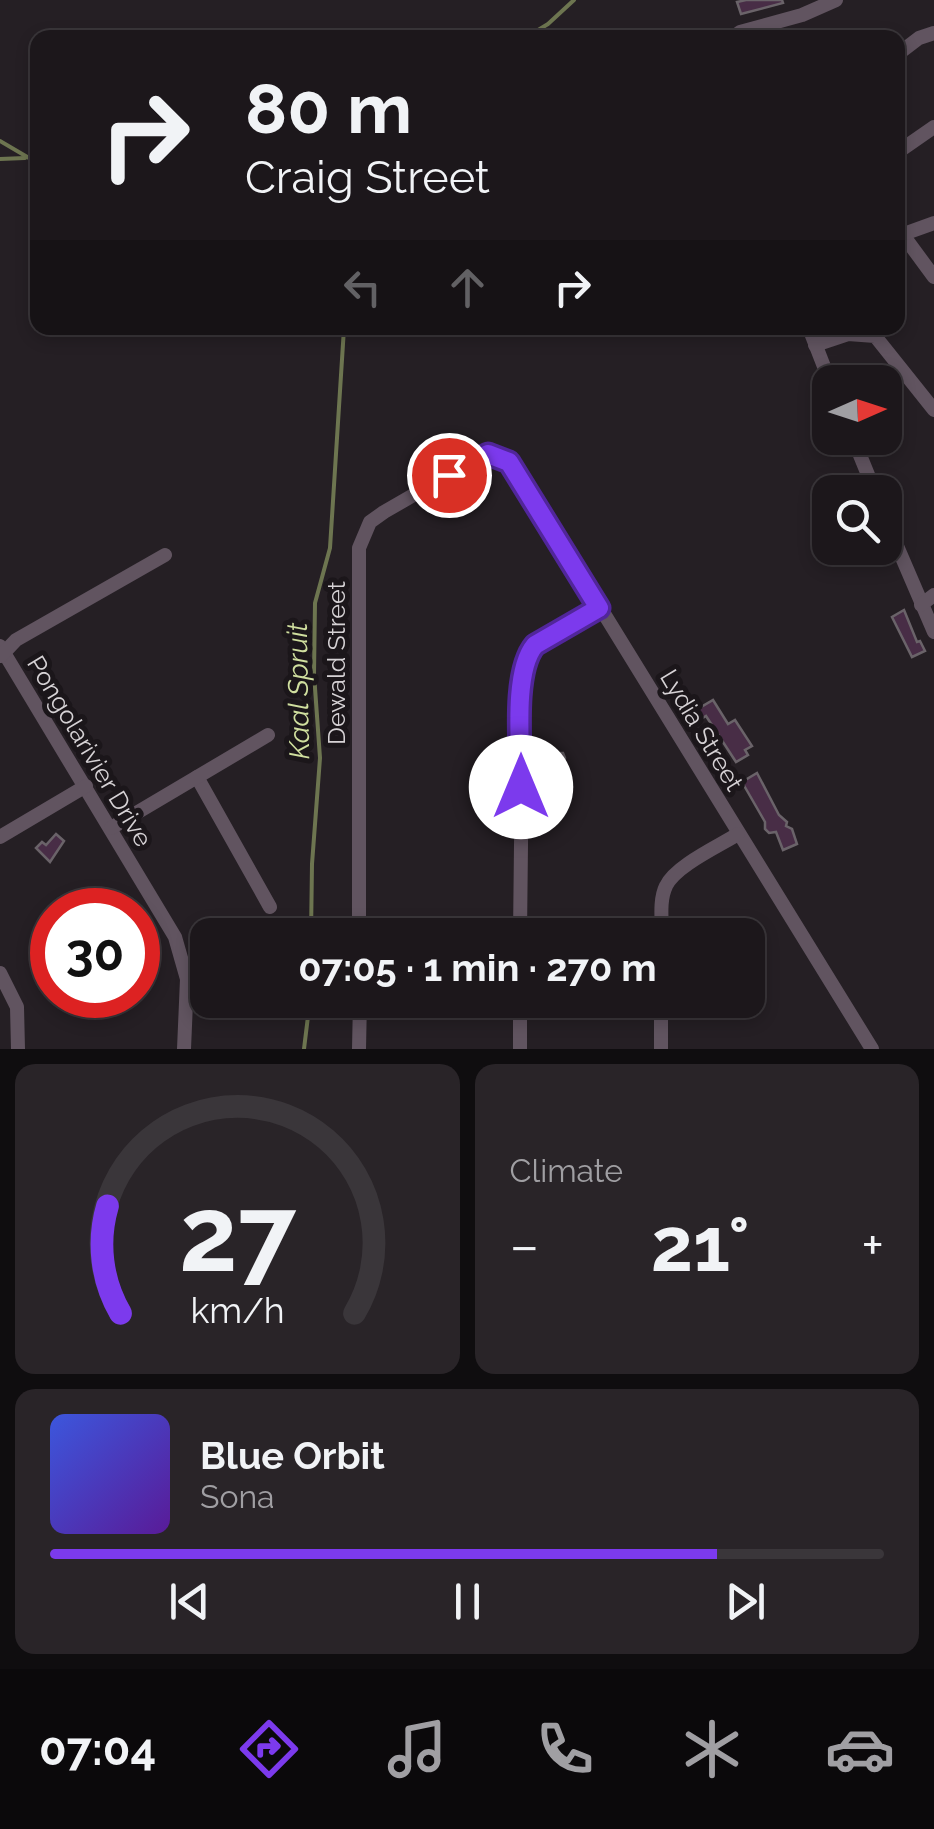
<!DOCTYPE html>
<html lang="en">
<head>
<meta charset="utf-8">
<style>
	:root { --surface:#1c171b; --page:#292428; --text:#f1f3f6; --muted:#a09fa3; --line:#3a363a; --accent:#7c3aed }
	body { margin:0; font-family:Raleway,sans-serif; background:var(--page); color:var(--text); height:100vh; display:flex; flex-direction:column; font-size:38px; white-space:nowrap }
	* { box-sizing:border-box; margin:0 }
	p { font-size:32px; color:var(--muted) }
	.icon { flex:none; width:55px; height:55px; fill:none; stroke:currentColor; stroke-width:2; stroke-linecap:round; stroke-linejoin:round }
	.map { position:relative; height:1049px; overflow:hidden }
	.drawer { display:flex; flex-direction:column; gap:15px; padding:15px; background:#0f0d0f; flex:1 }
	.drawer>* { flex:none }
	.top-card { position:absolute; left:30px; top:30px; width:875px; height:305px; border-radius:20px; box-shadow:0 5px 15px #0003,0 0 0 2px var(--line); background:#1c171b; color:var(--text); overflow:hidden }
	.needle { width:65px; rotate:87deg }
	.fabs { position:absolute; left:812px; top:365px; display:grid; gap:20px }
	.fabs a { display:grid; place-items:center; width:90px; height:90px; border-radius:20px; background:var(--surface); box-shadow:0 5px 15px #0003,0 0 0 2px var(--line); font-size:50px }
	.speed { position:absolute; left:30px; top:888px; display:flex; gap:20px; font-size:50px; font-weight:700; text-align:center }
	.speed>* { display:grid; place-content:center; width:130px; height:130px; border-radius:50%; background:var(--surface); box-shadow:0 5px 15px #0003,0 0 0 2px var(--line); line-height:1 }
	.speed .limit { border:15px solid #d22; background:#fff; color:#111 }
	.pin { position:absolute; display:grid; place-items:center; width:85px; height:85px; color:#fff; margin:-42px; border:5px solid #fff; border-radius:50%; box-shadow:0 2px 10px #0007 }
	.me { position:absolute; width:110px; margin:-55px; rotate:0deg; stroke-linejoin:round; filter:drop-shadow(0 0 8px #0008) }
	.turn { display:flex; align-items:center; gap:35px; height:210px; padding:0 50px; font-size:45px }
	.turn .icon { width:130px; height:130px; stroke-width:2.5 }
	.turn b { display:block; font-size:70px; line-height:85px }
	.lanes { display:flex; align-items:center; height:95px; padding:0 50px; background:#0003; justify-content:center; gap:50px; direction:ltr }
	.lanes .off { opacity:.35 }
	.big { font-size:75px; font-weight:700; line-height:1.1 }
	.drawer .tile { flex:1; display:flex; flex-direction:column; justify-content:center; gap:15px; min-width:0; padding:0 35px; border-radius:20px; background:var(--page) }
	.drawer .dial { align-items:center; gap:0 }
	.dial svg { height:260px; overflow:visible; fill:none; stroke:var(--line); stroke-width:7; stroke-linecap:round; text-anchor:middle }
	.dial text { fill:var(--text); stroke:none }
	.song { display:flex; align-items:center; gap:30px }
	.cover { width:120px; height:120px; border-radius:15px; background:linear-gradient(135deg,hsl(230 70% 55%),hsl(270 70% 35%)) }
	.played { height:10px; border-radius:5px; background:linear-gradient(90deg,var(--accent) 80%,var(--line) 80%) }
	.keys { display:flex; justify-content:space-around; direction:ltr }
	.heat { display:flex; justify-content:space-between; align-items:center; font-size:55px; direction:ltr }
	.drawer .tiles { flex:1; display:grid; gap:15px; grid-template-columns:1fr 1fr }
	.tile:last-child { grid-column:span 2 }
	.trip { position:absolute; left:190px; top:918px; width:575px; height:100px; border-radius:20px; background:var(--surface); box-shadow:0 5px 15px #0003,0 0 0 2px var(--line); font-weight:700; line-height:100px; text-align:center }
	.tab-bar { display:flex; height:160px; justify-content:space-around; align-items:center; background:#0b090b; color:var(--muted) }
	.tab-bar .icon { width:70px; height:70px }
	.tab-bar .selected { color:var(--accent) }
	.tab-bar b { font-size:45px; color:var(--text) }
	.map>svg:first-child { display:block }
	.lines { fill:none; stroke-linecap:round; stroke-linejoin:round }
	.stream { stroke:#6d7550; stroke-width:4 }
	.building { fill:#482d46; stroke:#6a6369; stroke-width:2.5 }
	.minor { stroke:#615460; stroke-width:14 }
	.route-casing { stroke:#51269a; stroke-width:25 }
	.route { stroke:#7c3aed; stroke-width:18 }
	.labels { text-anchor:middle; stroke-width:10; stroke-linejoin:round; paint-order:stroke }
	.street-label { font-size:25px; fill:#d6d2d5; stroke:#1b161a }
	.water-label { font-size:28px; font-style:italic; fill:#d0df9f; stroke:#1b161a }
</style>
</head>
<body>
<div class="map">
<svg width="934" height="1049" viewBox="0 0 934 1049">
	<rect width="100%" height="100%" fill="#251f24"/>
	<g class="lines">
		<g class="stream">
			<polyline points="525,38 548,24 574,0"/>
			<polyline points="0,141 29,158 38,156"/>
			<polyline points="0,159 25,158"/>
			<polyline points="311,935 312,864 320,758 314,674 315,603 330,548 344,328"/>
			<polyline points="304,1049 310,1000"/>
		</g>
	</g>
	<g class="building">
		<polygon points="746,0 782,0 783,3 741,14 737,2"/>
		<polygon points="904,610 917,642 920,641 925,651 912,657 892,617"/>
		<polygon points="713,700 728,724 735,720 752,746 745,750 748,755 736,762 706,716 696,722 691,713"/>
		<polygon points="554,753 563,753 565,758 562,783 550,783 549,756 554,756"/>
		<polygon points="757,773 779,815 787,822 786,826 792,829 797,844 783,850 776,832 769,833 765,829 765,822 742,782"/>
		<polygon points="56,834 64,841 50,862 36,848 42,842 46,845"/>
		<polygon points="551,1000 564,1000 568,1015 554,1018 548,1003"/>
	</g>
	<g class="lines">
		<g class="minor">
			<polyline points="732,38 740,32 802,15 836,0"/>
			<polyline points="898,54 919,38 934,33"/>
			<polyline points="898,152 934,127"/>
			<polyline points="903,235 934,277"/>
			<polyline points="898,236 934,223"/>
			<polyline points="809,328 830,382"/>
			<polyline points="815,345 848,334 875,336 934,410"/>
			<polyline points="853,438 875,492"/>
			<polyline points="885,518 934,632"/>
			<polyline points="921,605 934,595"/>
			<polyline points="0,646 175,937 187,979 184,1049"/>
			<polyline points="1,656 16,640 165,555"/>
			<polyline points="197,777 270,907"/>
			<polyline points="111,828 268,735"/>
			<polyline points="0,837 86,786"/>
			<path d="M 359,935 L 359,548 L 370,522 L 384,512 L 481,456 C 495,452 506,457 515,469 L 872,1049"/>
			<polyline points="520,935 523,665 535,645 599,608"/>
			<path d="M 662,935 C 662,920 659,900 666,886 C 675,866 719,846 738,834"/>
			<polyline points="0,973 17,1007 18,1049"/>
			<polyline points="359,1049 360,1000"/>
			<polyline points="520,1049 520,1000"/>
			<polyline points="661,1049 661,1000"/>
		</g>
	</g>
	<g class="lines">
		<defs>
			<path id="route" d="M 449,475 L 488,454 L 509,462 L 599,608 L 535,645 C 512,672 521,750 521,787"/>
		</defs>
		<use href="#route" class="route-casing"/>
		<use href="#route" class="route"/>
	</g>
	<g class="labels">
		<g class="street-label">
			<text transform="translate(336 663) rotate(-90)" y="9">Dewald Street</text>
			<text transform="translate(702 730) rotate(59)" y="9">Lydia Street</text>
			<text transform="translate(90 751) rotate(59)" y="9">Pongolarivier Drive</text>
		</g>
		<g class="water-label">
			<text transform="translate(298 691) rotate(-91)" y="10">Kaal Spruit</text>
		</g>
	</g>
</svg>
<div class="fabs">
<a><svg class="needle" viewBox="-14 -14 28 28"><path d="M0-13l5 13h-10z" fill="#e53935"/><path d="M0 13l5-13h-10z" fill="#a09fa3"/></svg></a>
<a><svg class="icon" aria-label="search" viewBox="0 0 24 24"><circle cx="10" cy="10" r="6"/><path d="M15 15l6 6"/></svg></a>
</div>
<div class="speed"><div class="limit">30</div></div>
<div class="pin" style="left:449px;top:475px;background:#d93025"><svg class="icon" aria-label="arrive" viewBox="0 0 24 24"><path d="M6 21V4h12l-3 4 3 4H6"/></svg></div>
<svg class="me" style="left:521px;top:787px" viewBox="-20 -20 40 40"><circle r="19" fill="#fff"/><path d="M0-13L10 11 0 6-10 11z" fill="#7c3aed"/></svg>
<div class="trip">07:05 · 1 min · 270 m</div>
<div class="top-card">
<div class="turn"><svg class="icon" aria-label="right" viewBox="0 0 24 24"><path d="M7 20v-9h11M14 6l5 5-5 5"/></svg><div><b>80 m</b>Craig Street</div></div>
<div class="lanes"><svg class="icon off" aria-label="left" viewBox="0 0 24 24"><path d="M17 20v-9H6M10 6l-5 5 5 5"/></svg><svg class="icon off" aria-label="ahead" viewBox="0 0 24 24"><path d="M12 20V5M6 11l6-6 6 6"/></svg><svg class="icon" aria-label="right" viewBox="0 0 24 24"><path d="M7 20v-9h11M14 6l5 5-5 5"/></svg></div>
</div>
</div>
<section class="drawer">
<div class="tiles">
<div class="tile dial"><svg viewBox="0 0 100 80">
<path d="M14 69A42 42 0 1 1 86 69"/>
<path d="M14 69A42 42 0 0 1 10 36" stroke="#7c3aed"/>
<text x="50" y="56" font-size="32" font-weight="700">27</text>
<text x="50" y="72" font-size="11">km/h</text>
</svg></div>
<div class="tile"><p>Climate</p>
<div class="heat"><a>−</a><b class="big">21°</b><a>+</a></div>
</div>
<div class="tile">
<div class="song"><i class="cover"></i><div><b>Blue Orbit</b><p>Sona</p></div></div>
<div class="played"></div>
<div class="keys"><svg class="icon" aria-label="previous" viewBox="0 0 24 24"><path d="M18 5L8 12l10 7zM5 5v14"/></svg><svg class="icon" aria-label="pause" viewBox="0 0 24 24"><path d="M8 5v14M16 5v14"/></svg><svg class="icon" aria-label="next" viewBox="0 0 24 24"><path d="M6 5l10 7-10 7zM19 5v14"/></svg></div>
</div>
</div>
</section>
<nav class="tab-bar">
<b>07:04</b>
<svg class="icon selected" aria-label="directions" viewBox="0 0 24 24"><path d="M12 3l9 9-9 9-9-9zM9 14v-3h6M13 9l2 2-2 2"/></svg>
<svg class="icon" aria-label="music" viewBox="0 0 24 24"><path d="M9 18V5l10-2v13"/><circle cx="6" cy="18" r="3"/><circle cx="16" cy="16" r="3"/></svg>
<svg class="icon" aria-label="phone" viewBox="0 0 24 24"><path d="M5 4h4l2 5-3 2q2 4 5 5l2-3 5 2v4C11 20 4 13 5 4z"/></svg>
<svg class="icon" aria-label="climate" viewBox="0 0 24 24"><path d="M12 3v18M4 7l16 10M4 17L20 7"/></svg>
<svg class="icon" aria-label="car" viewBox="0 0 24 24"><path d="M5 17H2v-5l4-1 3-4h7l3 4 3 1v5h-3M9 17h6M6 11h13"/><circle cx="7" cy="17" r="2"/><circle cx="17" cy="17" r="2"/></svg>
</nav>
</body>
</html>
